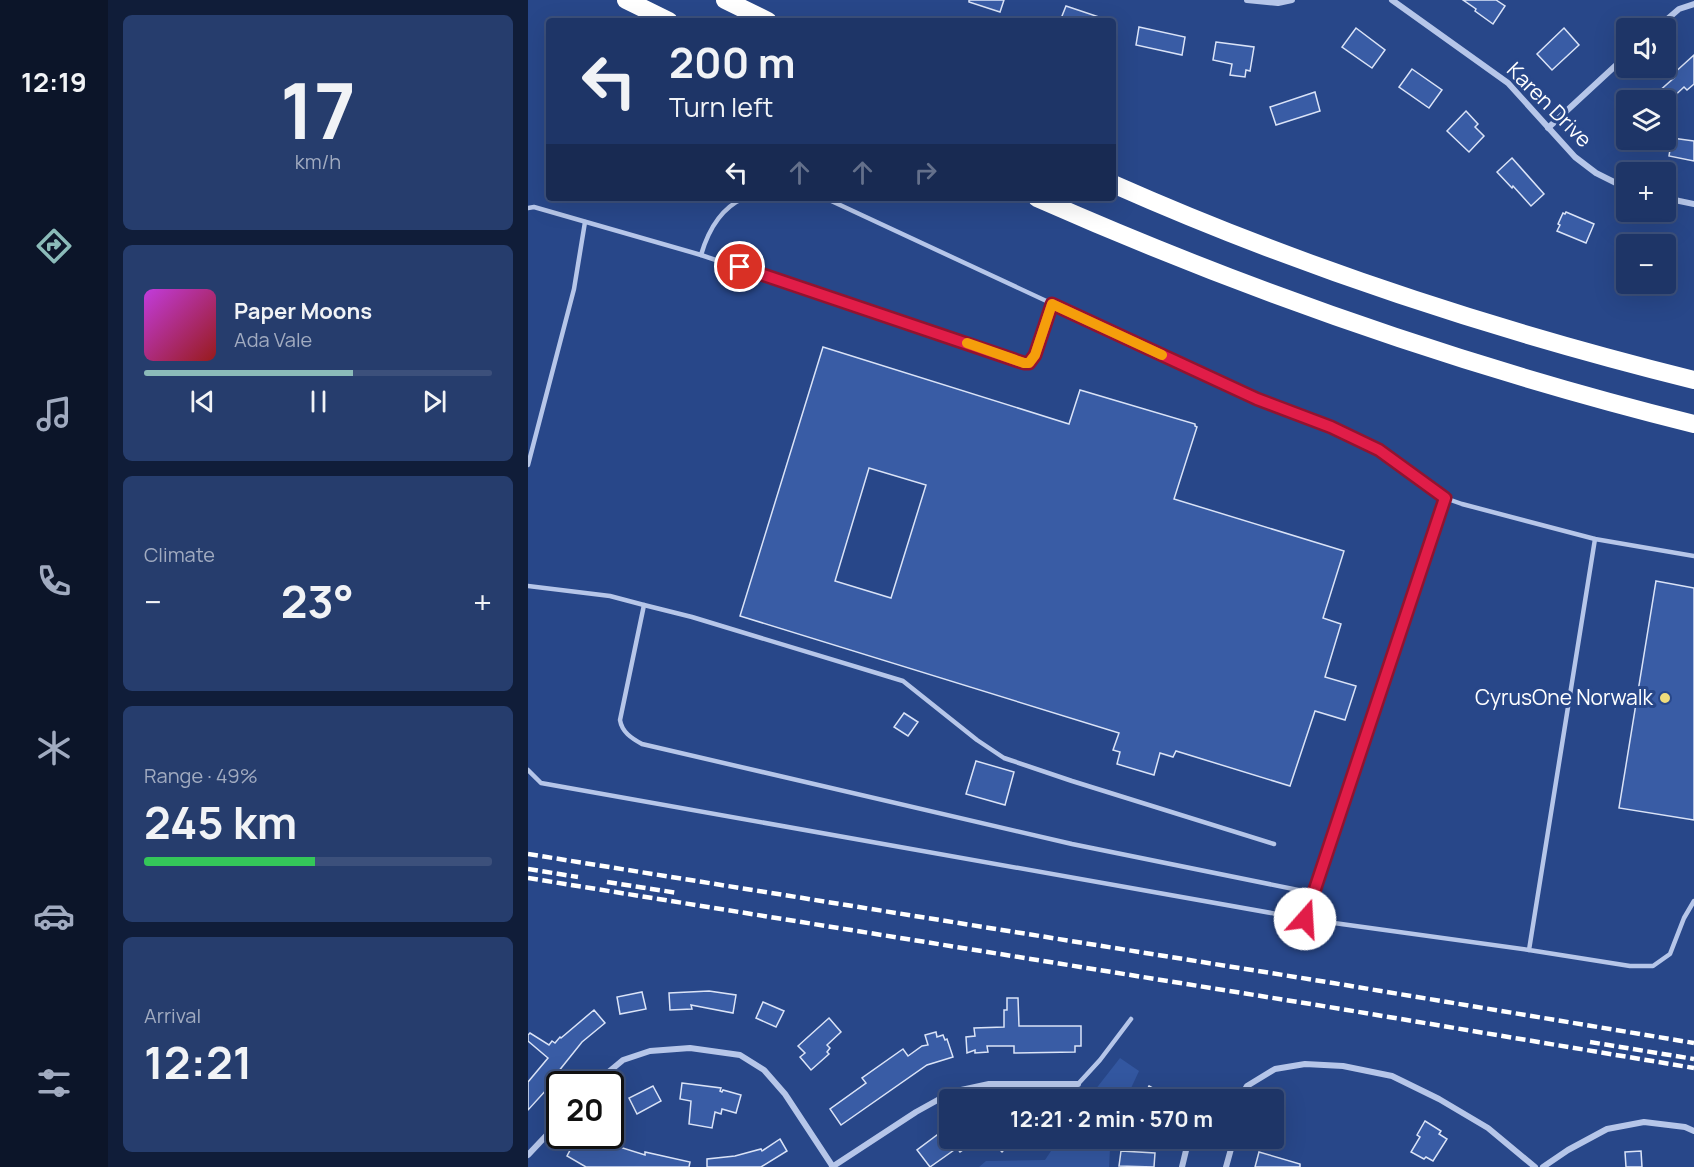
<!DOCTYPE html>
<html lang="en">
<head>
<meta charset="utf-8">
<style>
	:root { --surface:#1e3567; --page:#263d6d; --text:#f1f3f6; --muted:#a1abc0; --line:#3c507b; --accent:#8bbbb9 }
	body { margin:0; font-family:Manrope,sans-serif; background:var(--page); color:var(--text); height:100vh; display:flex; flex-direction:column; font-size:22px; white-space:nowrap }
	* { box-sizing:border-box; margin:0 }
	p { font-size:20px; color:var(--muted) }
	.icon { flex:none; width:33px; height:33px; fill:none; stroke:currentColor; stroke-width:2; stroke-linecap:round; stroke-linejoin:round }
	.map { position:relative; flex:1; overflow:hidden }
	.side { display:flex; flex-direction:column; gap:15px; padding:15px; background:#101d39; width:420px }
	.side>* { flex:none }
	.hud { position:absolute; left:18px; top:18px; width:570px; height:183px; border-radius:6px; box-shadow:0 6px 24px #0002,0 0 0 2px var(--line); background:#1e3567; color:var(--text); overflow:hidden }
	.buttons { position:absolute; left:1088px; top:18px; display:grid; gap:12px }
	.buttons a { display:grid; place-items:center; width:60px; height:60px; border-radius:6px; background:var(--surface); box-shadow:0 6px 24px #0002,0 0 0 2px var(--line); font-size:30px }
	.speed { position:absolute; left:18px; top:1071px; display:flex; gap:12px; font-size:30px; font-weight:700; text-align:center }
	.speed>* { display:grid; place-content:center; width:78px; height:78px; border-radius:50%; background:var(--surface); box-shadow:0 6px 24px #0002,0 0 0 2px var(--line); line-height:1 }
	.speed .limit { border:3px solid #111; border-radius:9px; background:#fff; color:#111 }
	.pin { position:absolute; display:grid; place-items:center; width:51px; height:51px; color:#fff; margin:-26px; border:3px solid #fff; border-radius:50%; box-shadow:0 2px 6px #0007 }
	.me { position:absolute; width:66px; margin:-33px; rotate:19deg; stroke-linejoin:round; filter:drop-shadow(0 0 4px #0008) }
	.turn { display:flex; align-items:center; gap:21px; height:126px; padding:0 24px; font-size:27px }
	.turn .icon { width:78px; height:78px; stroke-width:2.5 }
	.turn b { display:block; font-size:42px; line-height:51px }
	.lanes { display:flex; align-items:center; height:57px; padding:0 24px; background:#0003; justify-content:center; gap:30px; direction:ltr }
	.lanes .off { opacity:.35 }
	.big { font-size:45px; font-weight:700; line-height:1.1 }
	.side .tile { flex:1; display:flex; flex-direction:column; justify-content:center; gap:9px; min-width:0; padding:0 21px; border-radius:9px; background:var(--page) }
	.side .dial { align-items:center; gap:0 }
	.dial b { font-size:78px; line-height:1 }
	.song { display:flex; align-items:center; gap:18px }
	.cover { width:72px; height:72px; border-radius:9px; background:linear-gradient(135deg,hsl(290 70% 55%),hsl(0 70% 35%)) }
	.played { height:6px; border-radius:3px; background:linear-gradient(90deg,var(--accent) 60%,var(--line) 60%) }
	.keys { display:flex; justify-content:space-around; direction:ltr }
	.heat { display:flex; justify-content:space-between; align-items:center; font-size:33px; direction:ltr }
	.charge { height:9px; border-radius:4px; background:linear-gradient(90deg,#34c759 49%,var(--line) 0) }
	.trip { position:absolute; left:411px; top:1089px; width:345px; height:60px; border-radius:6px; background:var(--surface); box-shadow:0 6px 24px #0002,0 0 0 2px var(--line); font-weight:700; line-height:60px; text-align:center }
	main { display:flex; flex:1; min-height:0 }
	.dock { display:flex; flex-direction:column; width:108px; justify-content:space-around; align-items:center; background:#0c1529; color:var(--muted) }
	.dock .icon { width:42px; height:42px }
	.dock .current { color:var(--accent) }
	.dock b { font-size:27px; color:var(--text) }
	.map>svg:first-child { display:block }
	.green { fill:#3357a0 }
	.building { fill:#395ca5; stroke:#dae3f7; stroke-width:1.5; fill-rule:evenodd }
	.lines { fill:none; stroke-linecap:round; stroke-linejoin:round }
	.lane { stroke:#b6c6e9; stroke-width:4.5 }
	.street { stroke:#b6c6e9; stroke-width:6 }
	.highway { stroke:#fff; stroke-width:18 }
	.rail { stroke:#fff; stroke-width:4.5; stroke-dasharray:10 4.5; stroke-linecap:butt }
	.route-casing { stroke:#92132f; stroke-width:15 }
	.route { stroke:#e11d48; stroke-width:10 }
	.slow { stroke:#f59e0b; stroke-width:10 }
	.poi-dot { fill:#f0dd7c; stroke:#284789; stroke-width:2 }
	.labels { text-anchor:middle; stroke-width:6; stroke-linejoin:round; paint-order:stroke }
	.street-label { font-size:21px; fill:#fff; stroke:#284789 }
	.poi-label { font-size:21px; fill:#fff; stroke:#284789; text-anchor:end }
</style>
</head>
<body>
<main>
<nav class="dock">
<b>12:19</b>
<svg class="icon current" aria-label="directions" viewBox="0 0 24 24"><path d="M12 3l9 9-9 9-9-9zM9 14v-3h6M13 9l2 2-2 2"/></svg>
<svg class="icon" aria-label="music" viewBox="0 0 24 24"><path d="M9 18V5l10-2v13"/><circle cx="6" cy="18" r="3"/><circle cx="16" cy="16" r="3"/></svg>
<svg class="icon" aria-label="phone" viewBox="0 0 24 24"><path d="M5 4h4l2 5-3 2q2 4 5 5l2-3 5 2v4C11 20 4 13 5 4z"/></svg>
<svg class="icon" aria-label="climate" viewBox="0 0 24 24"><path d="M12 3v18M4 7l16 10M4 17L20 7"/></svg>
<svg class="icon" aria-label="car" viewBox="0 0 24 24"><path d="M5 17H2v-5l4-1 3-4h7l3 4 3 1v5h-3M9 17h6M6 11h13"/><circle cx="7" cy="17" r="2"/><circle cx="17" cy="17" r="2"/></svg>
<svg class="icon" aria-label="filters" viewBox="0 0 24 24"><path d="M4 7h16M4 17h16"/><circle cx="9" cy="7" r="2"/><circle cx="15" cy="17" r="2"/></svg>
</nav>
<section class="side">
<div class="tile dial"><b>17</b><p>km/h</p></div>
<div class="tile">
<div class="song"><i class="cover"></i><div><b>Paper Moons</b><p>Ada Vale</p></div></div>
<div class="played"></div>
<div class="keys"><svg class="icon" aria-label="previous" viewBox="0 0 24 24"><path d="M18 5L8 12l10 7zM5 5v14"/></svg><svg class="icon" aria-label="pause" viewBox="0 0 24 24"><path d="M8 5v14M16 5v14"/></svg><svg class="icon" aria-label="next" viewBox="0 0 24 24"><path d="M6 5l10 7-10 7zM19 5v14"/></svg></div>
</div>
<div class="tile"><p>Climate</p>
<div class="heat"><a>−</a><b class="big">23°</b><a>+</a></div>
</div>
<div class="tile"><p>Range · 49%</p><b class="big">245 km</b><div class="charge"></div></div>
<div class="tile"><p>Arrival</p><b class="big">12:21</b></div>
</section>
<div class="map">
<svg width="1166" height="1167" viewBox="0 0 1166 1167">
	<rect width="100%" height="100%" fill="#284789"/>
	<g class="green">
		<polygon points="592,1058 611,1071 598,1099 560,1099"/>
		<polygon points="531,1139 586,1139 582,1149 581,1167 451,1167 458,1161 517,1160"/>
	</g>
	<g class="building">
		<polygon points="441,0 476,0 472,12 441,2"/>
		<polygon points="935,0 968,0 977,6 965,24 947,11 948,9"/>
		<polygon points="538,6 577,19 577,21 532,21"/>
		<polygon points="611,27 657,37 654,55 608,45"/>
		<polygon points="828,28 857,50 844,68 814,47"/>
		<polygon points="1036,28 1051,45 1024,70 1009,54"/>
		<polygon points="688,42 726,47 722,71 718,70 717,77 702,75 704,64 685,60"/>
		<polygon points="1166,55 1166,84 1159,90 1156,87 1142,100 1121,100 1147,77 1145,74"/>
		<polygon points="884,69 914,90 901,108 871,87"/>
		<polygon points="787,92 792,111 748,125 742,107"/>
		<polygon points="938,111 950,124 947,127 956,136 941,152 919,131"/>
		<polygon points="1144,138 1166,141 1166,161 1141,156"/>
		<polygon points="984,158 1016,194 1003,206 985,186 984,188 969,172"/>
		<polygon points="1038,212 1066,224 1058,243 1029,231 1032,225 1030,224 1035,213 1037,214"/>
		<path d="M 295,347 L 541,424 L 552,390 L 667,424 L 667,426 L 669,427 L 646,499 L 816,551 L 795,618 L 813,624 L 797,677 L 828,686 L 817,720 L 787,711 L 762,786 L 648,751 L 645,757 L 632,753 L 626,775 L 589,764 L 592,752 L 585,750 L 591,733 L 212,616 ZM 341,468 L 398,485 L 363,598 L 307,581 Z"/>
		<polygon points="1128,581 1166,588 1166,820 1091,808"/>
		<polygon points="376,713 390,722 380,736 366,727"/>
		<polygon points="448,761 486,772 477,805 438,794"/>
		<polygon points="181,991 208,995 205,1013 163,1005 164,1009 142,1010 141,993"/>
		<polygon points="114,992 118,1009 92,1014 89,997"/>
		<polygon points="479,998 490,998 491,1026 553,1026 553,1046 547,1046 547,1052 486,1053 486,1046 459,1046 460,1052 447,1053 447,1050 439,1053 438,1037 447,1036 446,1028 476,1027 476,1010 479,1010"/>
		<polygon points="235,1002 256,1011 248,1027 228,1018"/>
		<polygon points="66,1010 77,1023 54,1042 26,1077 29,1078 0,1110 0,1082 20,1058 0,1041 0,1035 2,1033 21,1045 24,1041 27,1043 32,1037 33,1038"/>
		<polygon points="301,1018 313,1032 299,1045 302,1048 299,1052 301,1054 283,1070 272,1057 277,1053 270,1046"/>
		<polygon points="408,1032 409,1037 415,1035 417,1040 419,1039 425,1057 399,1065 313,1125 302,1109 338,1083 334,1078 375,1049 380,1056 394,1046 400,1045 397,1035"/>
		<polygon points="154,1083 193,1088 192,1091 194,1092 195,1090 213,1095 208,1113 194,1109 193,1114 187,1112 184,1128 161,1124 163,1101 152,1099"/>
		<polygon points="125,1086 133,1101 109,1114 101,1098"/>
		<polygon points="621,1086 646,1100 614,1100"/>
		<polygon points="897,1121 913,1131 911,1134 919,1139 905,1161 898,1157 896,1159 883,1152 892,1137 889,1135"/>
		<polygon points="422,1130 422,1138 452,1138 432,1152 429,1148 402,1167 389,1150 409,1135 411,1137"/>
		<polygon points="53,1136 86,1136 85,1145 117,1155 117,1152 162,1162 161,1167 58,1167 39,1156 47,1141 50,1142"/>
		<polygon points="460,1138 487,1138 474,1152"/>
		<polygon points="252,1139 259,1151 233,1167 179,1167 179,1159 207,1156 233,1149 234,1151"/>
		<polygon points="593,1151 627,1153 626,1167 591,1166"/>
		<polygon points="1113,1151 1114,1167 1098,1167 1097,1152"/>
		<polygon points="731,1152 772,1164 772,1167 727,1167"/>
	</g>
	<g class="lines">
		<g class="lane">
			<polyline points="297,198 729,399 803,427 851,450 904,489 917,498 934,504 1067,539 1166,556"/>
			<polyline points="0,208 6,207 173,255 496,363 501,363 507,355 524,304"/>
			<path d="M 173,255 C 180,231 193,208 216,198"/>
			<polyline points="0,465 46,289 57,222"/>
			<polyline points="917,498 777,919 1001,950"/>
			<polyline points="1067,539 1001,950 1102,966 1125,966 1142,954 1156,918 1166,901"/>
			<polyline points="0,586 82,596 116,605 164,617 375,681 449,740 476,758 544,781 746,844"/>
			<path d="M 116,605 L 92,720 C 94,732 103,738 114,744 L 544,844 L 785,893"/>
			<polyline points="0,770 13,783 777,919"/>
			<polyline points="550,1084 572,1060 603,1019"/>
		</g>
		<g class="street">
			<polyline points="719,0 750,3 764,0"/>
			<polyline points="864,0 980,83 1047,157 1068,173 1098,188"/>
			<polyline points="1129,28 1151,9 1166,4"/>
			<polyline points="1020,128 1098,56"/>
			<polyline points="1137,198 1166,204"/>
			<polyline points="66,1084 95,1060 122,1051 162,1048 212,1055 236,1070 257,1094 305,1167"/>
			<polyline points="711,1100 719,1086 747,1069 777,1064 815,1066 864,1076 911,1099 960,1128 1007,1167"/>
			<polyline points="0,1155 32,1121"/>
			<polyline points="304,1167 388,1112 424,1092 461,1084 550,1084"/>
			<polyline points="654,1167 661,1138"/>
			<polyline points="698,1167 706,1138"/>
			<polyline points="1015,1167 1040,1150 1079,1129 1116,1122 1157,1127 1166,1131"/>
		</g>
		<g class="highway">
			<polyline points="98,0 141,21"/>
			<polyline points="197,0 240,21"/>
			<path d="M 585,184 C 770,266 969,331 1166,380"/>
			<path d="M 509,198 C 722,292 941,368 1166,424"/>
		</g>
		<g class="rail">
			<polyline points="0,854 805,983 1166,1043"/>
			<polyline points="0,869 50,877"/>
			<polyline points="0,878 801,1007 1166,1068"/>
			<polyline points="79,882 150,893"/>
			<polyline points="1062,1042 1166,1059"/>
		</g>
	</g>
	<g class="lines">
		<defs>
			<polyline id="route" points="212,267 496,363 501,363 507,355 524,304 729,399 803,427 851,450 917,498 777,919"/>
		</defs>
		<use href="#route" class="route-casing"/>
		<use href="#route" class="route"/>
		<polyline class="slow" points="439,343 496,363 501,363 507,355 524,304 634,355"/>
	</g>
	<circle class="poi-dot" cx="1137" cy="698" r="6"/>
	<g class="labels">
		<g class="street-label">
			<text transform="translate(1021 105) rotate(45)" y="7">Karen Drive</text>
		</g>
		<g class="poi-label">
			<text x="1125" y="705">CyrusOne Norwalk</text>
		</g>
	</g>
</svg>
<div class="buttons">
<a><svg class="icon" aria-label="sound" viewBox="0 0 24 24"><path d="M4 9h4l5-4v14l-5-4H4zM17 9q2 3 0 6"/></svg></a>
<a><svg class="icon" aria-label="layers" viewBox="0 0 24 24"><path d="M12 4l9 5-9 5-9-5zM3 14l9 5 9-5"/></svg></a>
<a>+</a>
<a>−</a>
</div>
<div class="speed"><div class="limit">20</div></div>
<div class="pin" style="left:212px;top:267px;background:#d93025"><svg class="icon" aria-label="arrive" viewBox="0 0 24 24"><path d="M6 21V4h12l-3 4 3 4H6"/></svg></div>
<svg class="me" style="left:777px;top:919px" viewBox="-20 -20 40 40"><circle r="19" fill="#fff"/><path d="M0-13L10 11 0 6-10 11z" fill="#e11d48"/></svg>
<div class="trip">12:21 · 2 min · 570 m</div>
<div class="hud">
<div class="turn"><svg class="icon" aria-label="left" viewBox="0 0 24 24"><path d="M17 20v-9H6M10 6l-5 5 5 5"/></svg><div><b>200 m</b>Turn left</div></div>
<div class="lanes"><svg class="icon" aria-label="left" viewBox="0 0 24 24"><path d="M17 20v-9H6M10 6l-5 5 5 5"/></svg><svg class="icon off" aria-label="ahead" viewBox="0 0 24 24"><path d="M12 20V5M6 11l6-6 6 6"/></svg><svg class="icon off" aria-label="ahead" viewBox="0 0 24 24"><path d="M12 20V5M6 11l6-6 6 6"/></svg><svg class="icon off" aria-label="right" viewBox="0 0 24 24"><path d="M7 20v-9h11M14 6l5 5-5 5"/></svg></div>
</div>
</div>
</main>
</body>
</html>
